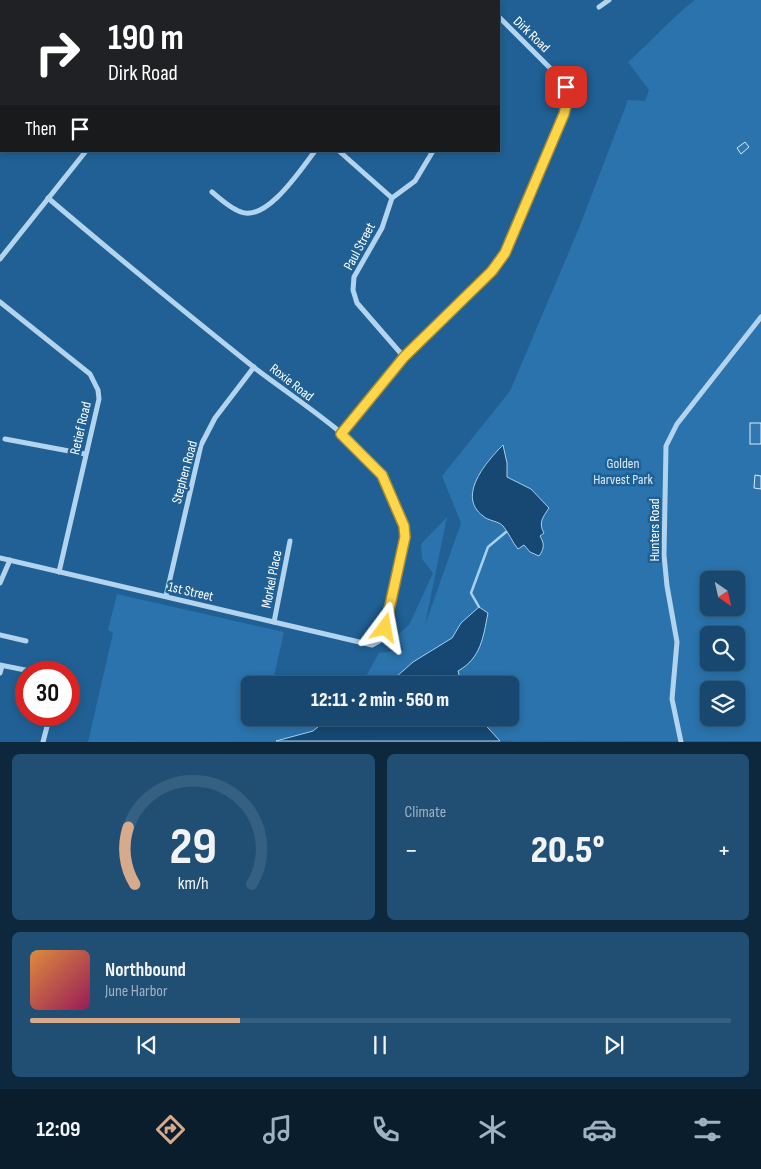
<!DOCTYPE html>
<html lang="en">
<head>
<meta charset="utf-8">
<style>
	:root { --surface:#18486f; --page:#214f74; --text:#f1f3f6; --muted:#9fb2c3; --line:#366082; --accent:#d6ab8b }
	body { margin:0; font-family:"Sofia Sans Condensed",sans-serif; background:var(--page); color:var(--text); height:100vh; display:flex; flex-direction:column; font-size:19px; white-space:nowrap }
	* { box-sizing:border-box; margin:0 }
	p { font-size:16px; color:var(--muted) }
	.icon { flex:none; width:28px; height:28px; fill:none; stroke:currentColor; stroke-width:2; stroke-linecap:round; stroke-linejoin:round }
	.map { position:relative; height:742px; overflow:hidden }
	.details { display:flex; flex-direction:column; gap:12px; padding:12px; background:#0d283d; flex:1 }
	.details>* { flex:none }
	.banner { position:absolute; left:0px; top:0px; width:500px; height:152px; box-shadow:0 2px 8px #0003,0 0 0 1px var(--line); background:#202124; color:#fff; overflow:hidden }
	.needle { width:32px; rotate:146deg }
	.buttons { position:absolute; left:700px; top:571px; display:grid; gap:10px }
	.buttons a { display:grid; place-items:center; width:45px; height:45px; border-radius:8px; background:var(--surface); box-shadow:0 2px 8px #0003,0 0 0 1px var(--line); font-size:25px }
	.speed { position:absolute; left:15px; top:661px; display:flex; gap:10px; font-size:25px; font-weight:700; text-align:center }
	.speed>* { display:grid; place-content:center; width:65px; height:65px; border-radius:50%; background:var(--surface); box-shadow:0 2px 8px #0003,0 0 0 1px var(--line); line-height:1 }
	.speed .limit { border:8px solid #d22; background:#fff; color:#111 }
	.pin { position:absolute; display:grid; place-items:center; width:42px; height:42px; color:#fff; margin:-21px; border-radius:10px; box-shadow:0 2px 8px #0006 }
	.me { position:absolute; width:55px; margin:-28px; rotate:13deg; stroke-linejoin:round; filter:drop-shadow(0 0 4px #0008) }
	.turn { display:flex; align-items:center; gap:18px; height:105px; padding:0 25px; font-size:22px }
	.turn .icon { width:65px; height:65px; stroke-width:2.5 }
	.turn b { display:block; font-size:35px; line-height:42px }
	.then { display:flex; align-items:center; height:48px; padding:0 25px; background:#0003; gap:10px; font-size:19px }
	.big { font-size:38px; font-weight:800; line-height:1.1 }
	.details .tile { flex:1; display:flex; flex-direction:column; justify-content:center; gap:8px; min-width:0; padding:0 18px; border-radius:8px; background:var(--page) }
	.details .dial { align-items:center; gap:0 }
	.dial svg { height:130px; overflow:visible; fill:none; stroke:var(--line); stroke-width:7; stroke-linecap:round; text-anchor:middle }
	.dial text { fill:var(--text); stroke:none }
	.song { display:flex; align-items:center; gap:15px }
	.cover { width:60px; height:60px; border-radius:8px; background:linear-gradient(135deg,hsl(30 70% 55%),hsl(330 70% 35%)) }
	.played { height:5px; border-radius:2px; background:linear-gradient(90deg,var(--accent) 30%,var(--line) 30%) }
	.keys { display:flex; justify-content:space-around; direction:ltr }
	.heat { display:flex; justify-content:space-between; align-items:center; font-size:28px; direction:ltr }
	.details .tiles { flex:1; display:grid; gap:12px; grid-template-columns:1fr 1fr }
	.tile:last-child { grid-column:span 2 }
	.trip { position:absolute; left:241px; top:676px; width:278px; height:50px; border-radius:8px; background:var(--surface); box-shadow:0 2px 8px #0003,0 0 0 1px var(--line); font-weight:800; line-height:50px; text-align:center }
	.tab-bar { display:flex; height:80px; justify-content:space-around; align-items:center; background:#0a1d2c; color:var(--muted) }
	.tab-bar .icon { width:35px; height:35px }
	.tab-bar .selected { color:var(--accent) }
	.tab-bar b { font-size:22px; color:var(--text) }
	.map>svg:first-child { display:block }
	.green { fill:#2a73ac; fill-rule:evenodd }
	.water { fill:#164873; stroke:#a7d1ef }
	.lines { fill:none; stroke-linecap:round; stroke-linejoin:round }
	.stream { stroke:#a7d1ef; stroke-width:2.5 }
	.building { fill:#3078b1; stroke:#d9ecfa }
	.minor { stroke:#b3d4ee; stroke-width:5 }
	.route-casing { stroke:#a68a30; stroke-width:12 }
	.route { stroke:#ffd54a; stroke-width:9 }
	.labels { text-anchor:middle; stroke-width:5; stroke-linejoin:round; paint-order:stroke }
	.street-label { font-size:14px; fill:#fff; stroke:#206094 }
	.park-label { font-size:14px; fill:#d9ecfa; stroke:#206094 }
</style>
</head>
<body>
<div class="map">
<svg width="761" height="742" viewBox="0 0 761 742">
	<rect width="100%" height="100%" fill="#206094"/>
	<path class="green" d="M 695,0 L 761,0 L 761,741 L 88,742 L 113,633 L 108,630 L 117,594 L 284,632 L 272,685 L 250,685 L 250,718 L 265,718 L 264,725 L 306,721 L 315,718 L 510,718 L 510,685 L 361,685 L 379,653 L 404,650 L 395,637 L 409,625 L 433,573 L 422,559 L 421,544 L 447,517 L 425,625 L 461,523 L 442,476 L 510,391 L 579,228 L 628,100 L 645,101 L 649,90 L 628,62 C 651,42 670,19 695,0 ZM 709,580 L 736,580 L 736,608 L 709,608 ZM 709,635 L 736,635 L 736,662 L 709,662 ZM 709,690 L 736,690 L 736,718 L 709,718 Z"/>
	<g class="water">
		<path d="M 503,445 L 507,463 L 507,477 L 531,489 L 549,508 C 543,517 538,523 544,533 L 540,536 C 544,543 545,548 539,556 L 530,552 L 524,545 L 518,549 C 512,542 509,533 503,526 C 499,521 488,521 483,516 C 456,496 487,461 503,445 Z"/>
		<path d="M 479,607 L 488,613 C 483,638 481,658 458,671 L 462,685 L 387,685 L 413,662 L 452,638 L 461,623 Z"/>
		<polygon points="341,718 479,718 500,741 276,741 313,731 324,722 334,725"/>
	</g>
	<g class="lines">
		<polyline class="stream" points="479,607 471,593 488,547 506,532"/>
	</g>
	<g class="building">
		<polygon points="745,142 749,147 741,154 737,148"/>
		<rect x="750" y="423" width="11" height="21"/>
		<polygon points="755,475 761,476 761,489 754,488"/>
	</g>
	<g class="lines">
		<g class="minor">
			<polyline points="49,0 50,1"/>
			<polyline points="481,0 482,1"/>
			<polyline points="207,1 208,0"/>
			<polyline points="351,1 352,0"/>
			<polyline points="599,7 609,0"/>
			<polyline points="339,151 392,198 382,228 354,277 353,290 357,303 404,357"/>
			<path d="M 212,192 C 220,199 231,209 241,212 C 267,222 301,169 315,151"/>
			<polyline points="392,198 415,181 433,151"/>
			<polyline points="0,259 86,151"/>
			<polyline points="0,302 90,374 98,390 99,399 59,572"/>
			<polyline points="341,434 404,357 492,271 505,253 565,115 568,97 563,81 499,17"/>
			<polyline points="5,439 85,454"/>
			<path d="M 0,558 L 372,645 L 381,640 L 384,633 L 405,537 C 403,515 390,484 376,467 C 346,431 294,398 256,369 C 186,313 116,256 48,198"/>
			<polyline points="0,583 10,560"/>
			<polyline points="166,596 201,445 215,418 254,367"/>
			<polyline points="274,622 290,541"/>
			<polyline points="0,635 26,641"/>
			<polyline points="0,665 35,672"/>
			<polyline points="0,673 2,666"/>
			<polyline points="43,742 50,715"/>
			<polyline points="681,742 672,699 677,642 667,586 664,555 666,446 677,424 761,317"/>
		</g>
	</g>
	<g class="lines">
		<defs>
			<polyline id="route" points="385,628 405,537 404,526 382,475 341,434 404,357 492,271 505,253 564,114 568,97 566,87"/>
		</defs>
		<use href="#route" class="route-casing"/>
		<use href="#route" class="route"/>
	</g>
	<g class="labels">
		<g class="street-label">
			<text transform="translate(532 34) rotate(44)" y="5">Dirk Road</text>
			<text transform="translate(359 246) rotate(-62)" y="5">Paul Street</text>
			<text transform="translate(292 382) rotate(38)" y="5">Roxie Road</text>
			<text transform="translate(80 428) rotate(-77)" y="5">Retief Road</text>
			<text transform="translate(184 472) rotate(-75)" y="5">Stephen Road</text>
			<text transform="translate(654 530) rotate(-90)" y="5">Hunters Road</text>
			<text transform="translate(271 579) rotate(-79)" y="5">Morkel Place</text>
			<text transform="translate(191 591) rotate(13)" y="5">1st Street</text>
		</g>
		<g class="park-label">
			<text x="623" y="468">Golden<tspan x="623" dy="16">Harvest Park</tspan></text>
		</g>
	</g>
</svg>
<div class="buttons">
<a><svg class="needle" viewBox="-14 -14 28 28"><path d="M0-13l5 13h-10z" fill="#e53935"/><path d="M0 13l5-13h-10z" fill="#9fb2c3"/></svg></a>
<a><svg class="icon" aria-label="search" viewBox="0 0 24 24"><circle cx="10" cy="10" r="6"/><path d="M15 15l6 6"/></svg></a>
<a><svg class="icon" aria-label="layers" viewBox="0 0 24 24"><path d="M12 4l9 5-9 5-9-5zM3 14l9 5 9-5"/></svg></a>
</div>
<div class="speed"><div class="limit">30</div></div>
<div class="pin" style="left:566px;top:87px;background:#d93025"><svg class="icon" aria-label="arrive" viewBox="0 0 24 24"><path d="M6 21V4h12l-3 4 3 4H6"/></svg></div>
<svg class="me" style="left:385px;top:628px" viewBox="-20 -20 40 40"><path d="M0-17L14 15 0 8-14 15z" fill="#ffd54a" stroke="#fff" stroke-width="4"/></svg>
<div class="trip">12:11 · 2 min · 560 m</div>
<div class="banner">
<div class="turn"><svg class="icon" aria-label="right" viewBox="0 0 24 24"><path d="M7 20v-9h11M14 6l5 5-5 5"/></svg><div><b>190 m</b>Dirk Road</div></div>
<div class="then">Then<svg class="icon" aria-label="arrive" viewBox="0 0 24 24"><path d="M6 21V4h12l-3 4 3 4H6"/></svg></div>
</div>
</div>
<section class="details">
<div class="tiles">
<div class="tile dial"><svg viewBox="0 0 100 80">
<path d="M14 69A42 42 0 1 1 86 69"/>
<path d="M14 69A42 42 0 0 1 10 34" stroke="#d6ab8b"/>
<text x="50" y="56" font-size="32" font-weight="700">29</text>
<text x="50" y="72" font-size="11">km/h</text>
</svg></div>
<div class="tile"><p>Climate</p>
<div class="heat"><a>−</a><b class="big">20.5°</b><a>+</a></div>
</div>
<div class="tile">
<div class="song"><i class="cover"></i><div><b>Northbound</b><p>June Harbor</p></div></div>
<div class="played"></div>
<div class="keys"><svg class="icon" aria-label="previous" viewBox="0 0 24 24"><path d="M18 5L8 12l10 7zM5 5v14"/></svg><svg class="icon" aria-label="pause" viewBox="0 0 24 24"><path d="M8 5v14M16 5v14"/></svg><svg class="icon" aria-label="next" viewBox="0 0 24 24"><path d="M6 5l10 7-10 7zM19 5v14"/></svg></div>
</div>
</div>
</section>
<nav class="tab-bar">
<b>12:09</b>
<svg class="icon selected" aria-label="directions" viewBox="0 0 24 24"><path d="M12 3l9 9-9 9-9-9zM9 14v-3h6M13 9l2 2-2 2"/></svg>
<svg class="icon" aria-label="music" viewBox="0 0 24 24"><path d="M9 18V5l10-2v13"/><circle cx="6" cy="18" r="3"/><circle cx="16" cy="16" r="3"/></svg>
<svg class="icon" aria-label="phone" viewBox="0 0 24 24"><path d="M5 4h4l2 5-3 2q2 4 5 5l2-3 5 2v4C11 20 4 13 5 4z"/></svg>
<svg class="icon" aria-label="climate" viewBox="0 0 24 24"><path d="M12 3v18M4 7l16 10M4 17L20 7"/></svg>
<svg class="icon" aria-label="car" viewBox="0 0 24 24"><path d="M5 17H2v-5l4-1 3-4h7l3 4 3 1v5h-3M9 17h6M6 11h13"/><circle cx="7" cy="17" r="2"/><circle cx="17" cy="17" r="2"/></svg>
<svg class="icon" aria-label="filters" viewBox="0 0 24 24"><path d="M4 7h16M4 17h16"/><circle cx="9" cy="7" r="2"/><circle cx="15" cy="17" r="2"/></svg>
</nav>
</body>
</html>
